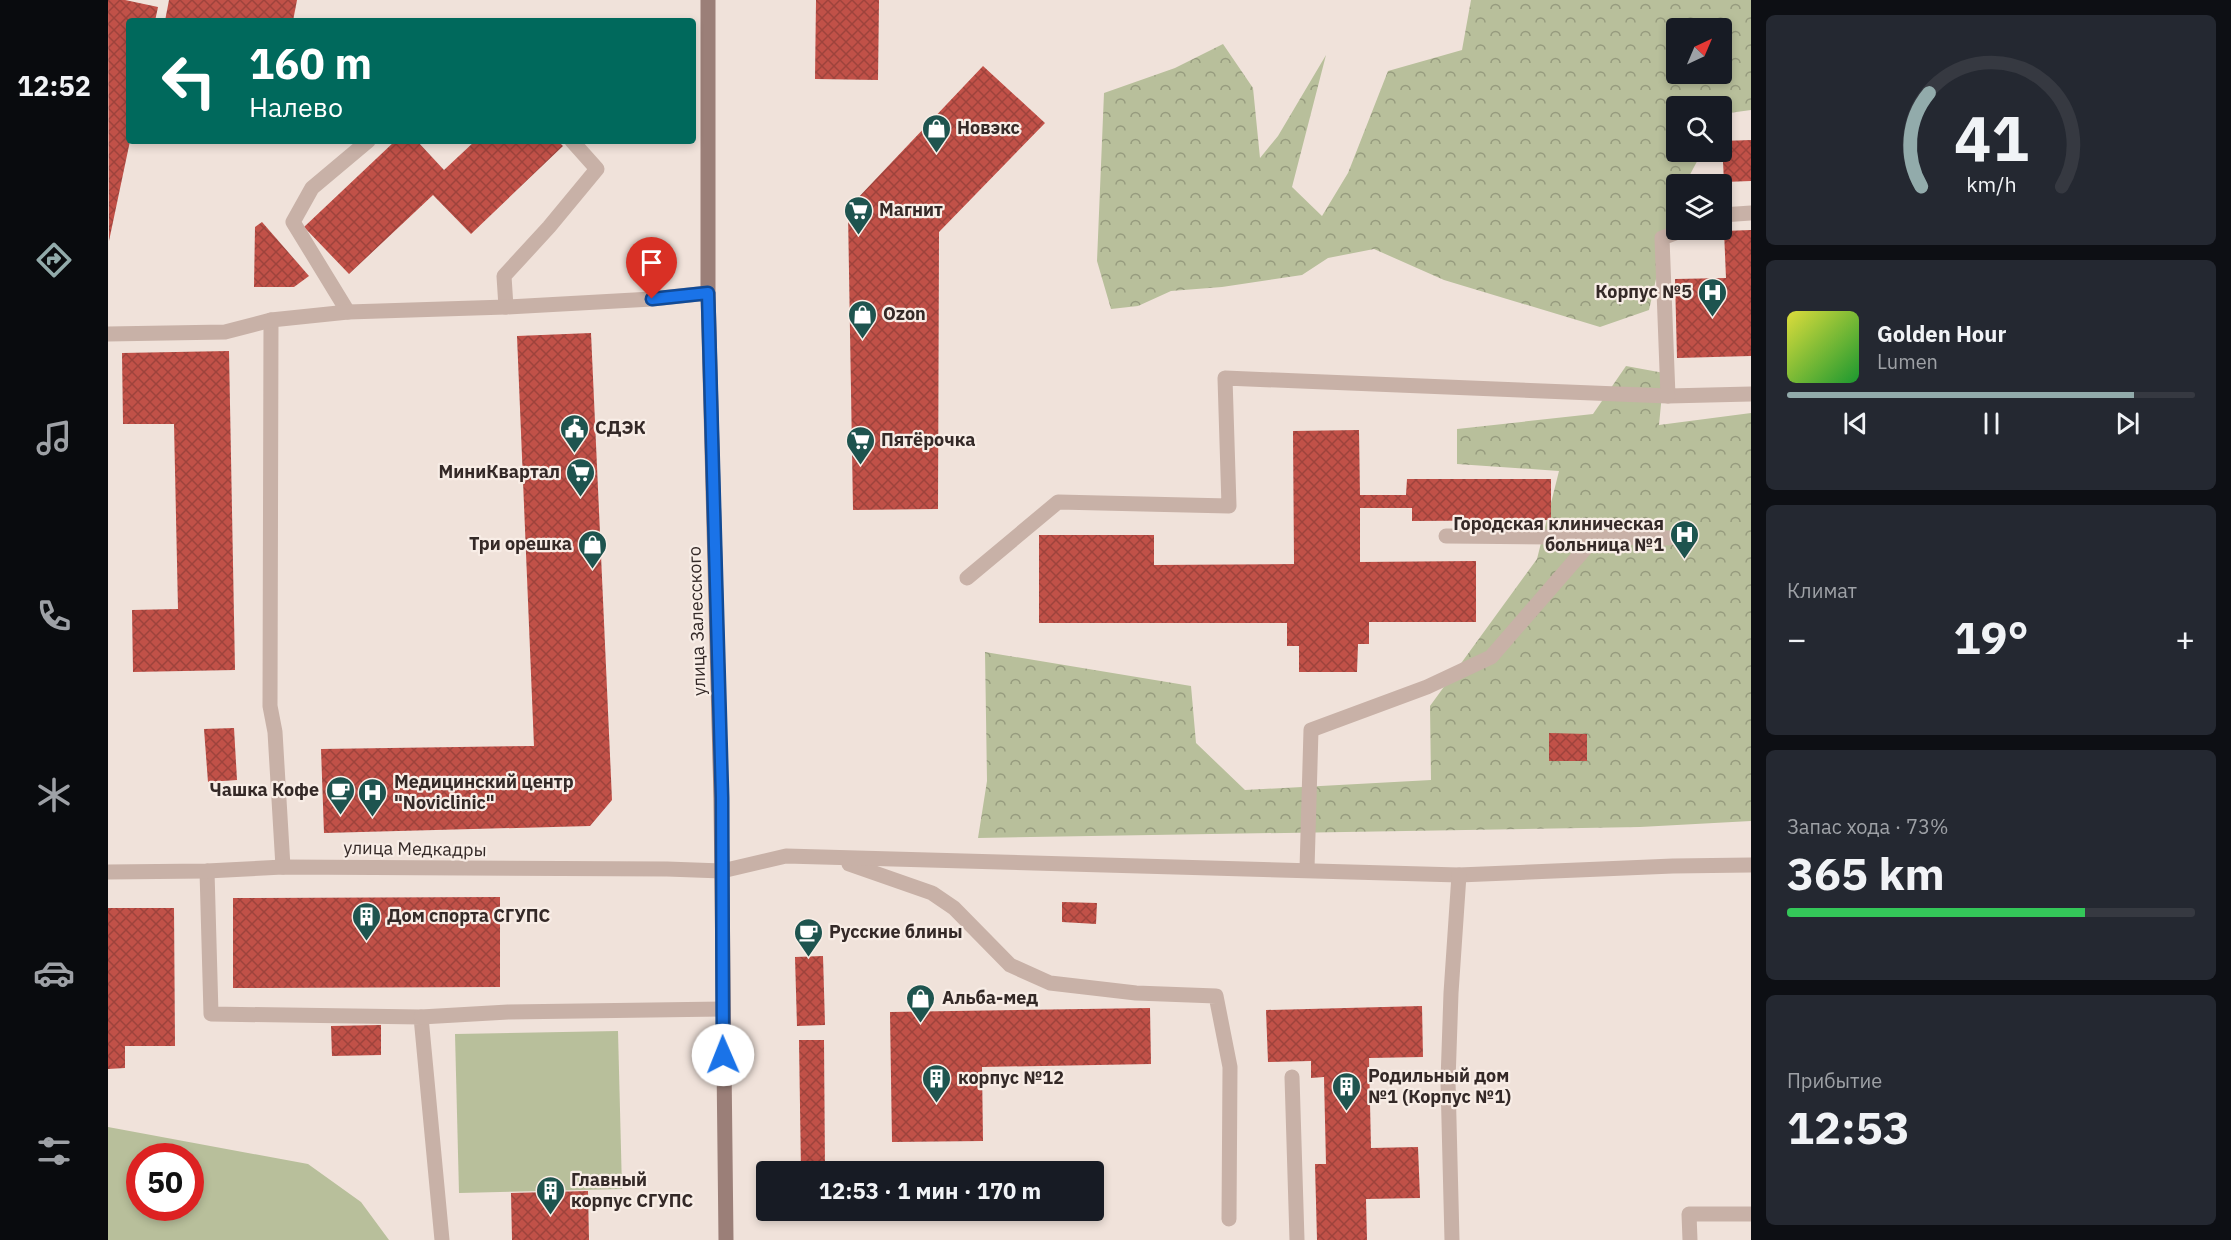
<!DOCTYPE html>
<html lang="ru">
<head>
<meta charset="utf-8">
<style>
	:root { --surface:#171b24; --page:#242831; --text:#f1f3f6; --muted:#9ea1a6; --line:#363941; --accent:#92abab }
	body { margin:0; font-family:"IBM Plex Sans",sans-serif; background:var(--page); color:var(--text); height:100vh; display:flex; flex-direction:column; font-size:22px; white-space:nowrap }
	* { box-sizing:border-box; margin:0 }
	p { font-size:20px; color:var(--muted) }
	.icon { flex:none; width:33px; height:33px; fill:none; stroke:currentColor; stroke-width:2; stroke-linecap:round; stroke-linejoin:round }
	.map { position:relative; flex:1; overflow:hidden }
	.drawer { display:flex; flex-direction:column; gap:15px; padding:15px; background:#0d0f14; width:480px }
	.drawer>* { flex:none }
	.banner { position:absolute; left:18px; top:18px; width:570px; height:126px; border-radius:6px; box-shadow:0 3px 9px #0003; background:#00695c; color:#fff; overflow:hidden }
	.needle { width:39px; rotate:44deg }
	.buttons { position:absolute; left:1558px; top:18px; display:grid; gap:12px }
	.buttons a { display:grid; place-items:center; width:66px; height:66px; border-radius:6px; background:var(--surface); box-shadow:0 3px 9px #0003; font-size:30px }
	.speed { position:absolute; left:18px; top:1143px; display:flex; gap:12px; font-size:30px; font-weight:700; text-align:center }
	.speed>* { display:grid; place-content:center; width:78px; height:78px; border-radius:50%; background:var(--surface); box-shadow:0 3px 9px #0003; line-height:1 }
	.speed .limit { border:9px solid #d22; background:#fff; color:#111 }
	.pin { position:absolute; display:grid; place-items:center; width:51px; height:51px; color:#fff; margin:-62px -26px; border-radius:50% 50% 50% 0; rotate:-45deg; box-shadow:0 0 6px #0007 }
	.pin .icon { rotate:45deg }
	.me { position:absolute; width:66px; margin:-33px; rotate:359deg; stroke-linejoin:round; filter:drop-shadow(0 0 4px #0008) }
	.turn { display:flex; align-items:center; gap:21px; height:126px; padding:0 24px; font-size:27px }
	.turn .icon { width:78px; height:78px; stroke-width:2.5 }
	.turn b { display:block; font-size:42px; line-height:51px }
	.big { font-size:45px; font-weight:700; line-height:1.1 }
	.drawer .card { flex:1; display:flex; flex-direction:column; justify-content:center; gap:9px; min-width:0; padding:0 21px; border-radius:9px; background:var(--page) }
	.drawer .dial { align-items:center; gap:0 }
	.dial svg { height:156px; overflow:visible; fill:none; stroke:var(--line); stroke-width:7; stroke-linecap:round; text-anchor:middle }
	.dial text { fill:var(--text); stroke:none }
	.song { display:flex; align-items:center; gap:18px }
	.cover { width:72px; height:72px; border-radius:9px; background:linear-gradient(135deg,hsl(60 70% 55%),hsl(130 70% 35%)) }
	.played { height:6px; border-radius:3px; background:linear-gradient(90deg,var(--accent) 85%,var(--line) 85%) }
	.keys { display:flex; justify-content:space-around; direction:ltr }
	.heat { display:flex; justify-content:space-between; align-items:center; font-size:33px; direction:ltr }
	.charge { height:9px; border-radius:4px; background:linear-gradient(90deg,#34c759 73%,var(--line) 0) }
	.trip { position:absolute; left:648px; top:1161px; width:348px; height:60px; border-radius:6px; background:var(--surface); box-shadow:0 3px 9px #0003; font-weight:700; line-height:60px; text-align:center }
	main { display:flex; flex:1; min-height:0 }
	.menu { display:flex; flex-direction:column; width:108px; justify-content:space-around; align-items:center; background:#090b0e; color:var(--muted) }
	.menu .icon { width:42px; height:42px }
	.menu .current { color:var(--accent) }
	.menu b { font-size:27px; color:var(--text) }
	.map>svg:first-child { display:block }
	.forest { fill:url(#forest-crowns); fill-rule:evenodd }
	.park { fill:#b8bf9b; fill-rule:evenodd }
	.building { fill:url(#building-cross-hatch) }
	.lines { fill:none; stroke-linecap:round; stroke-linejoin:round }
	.lane { stroke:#c8b1a7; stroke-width:15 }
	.street { stroke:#c8b1a7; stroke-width:15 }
	.secondary { stroke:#9b7f78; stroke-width:15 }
	.route-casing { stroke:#114b97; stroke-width:15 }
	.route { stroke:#1a73e8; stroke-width:10 }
	.labels { text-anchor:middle; stroke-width:4.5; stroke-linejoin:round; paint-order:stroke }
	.poi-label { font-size:18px; font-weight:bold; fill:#342927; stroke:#f8ede6; text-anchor:start }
	.street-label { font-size:18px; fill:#342927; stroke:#f8ede6 }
</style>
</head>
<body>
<main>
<nav class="menu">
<b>12:52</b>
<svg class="icon current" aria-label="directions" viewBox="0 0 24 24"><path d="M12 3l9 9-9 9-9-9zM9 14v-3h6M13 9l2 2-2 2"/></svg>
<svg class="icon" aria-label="music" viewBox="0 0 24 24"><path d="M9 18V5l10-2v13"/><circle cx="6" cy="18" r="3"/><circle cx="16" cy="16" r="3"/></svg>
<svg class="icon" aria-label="phone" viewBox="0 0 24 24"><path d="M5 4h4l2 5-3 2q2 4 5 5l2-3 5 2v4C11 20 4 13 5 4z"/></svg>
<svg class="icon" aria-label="climate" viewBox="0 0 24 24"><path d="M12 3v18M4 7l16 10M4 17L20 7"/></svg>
<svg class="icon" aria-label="car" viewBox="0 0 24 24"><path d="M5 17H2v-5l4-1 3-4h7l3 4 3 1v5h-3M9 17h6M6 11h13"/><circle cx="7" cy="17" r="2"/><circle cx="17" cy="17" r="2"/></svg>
<svg class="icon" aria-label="filters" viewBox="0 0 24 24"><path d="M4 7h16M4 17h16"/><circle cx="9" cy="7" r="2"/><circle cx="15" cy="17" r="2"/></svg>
</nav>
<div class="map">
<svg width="1643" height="1240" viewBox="0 0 1643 1240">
	<defs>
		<pattern id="forest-crowns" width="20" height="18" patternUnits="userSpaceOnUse" patternTransform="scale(1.5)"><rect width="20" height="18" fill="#b8bf9b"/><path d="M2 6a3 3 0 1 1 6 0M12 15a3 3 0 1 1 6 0" fill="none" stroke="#969b7e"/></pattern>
		<pattern id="building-cross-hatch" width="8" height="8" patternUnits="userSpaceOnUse" patternTransform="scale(1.5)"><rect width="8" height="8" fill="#c15148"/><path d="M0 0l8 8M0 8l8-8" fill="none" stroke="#9e433c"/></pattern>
	</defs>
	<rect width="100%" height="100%" fill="#f0e2da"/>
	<g class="forest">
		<path d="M 1363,0 L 1643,0 L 1643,110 L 1614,114 L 1614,106 L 1569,106 L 1569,152 L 1594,152 L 1577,184 L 1569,184 L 1569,201 L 1563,213 L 1541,310 L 1492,327 L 1336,280 L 1266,249 L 1220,258 L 1194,275 L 1114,287 L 1063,291 L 1030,306 L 1003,309 L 989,261 L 996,93 L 1067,68 L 1115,44 L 1145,88 L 1152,158 L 1170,136 L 1218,55 L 1184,187 L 1214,216 L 1240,173 L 1280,71 L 1354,50 ZM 1569,28 L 1614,28 L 1614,74 L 1569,74 Z"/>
		<polygon points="1518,366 1556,373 1551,425 1643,413 1643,821 1532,827 870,838 879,781 877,652 1083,686 1088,743 1137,790 1323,780 1322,706 1429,559 1451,471 1349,464 1349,429 1485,414"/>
	</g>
	<g class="park">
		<polygon points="510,1031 514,1189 351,1193 347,1034"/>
		<path d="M 0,1127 L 200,1164 L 253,1202 L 281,1240 L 0,1240 ZM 32,1156 L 82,1156 L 82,1208 L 32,1208 Z"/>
	</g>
	<g class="building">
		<polygon points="0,0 17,0 50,7 47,21 21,21 22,141 1,241"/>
		<polygon points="61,0 189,0 185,21 57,21"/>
		<polygon points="708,0 771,0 770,80 707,79"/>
		<polygon points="875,66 937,123 831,232 830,509 745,510 740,212 747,201"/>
		<polygon points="1643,140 1643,181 1616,182 1614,141"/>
		<polygon points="287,141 309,141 336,170 367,141 450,141 455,146 363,234 325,195 241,274 196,227"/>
		<polygon points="154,222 201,276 186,287 146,287 147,227"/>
		<polygon points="1643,230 1643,356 1569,358 1567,279 1618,278 1616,231"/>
		<polygon points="483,333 504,800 482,826 216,833 213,749 426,746 409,336"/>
		<polygon points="121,351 127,670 25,672 24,610 70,609 66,424 15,424 14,353"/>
		<polygon points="1251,430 1252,495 1298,495 1299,479 1443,479 1443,520 1304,521 1304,508 1252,508 1252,562 1368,561 1368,622 1261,622 1261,644 1250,644 1249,672 1191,672 1191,646 1179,646 1179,623 931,623 931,535 1046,535 1046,565 1186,564 1185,431"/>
		<polygon points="126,728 129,780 100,782 96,729"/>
		<polygon points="1441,733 1479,734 1479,761 1441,761"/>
		<polygon points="392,897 392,987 125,988 125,898"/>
		<polygon points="954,902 989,903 988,924 954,922"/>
		<polygon points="0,908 66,908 67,1046 17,1046 17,1068 0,1069"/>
		<polygon points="715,956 717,1025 689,1026 687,957"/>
		<polygon points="1314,1006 1315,1057 1261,1058 1263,1148 1310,1147 1312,1198 1258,1199 1259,1240 1209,1240 1207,1164 1218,1164 1216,1077 1203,1078 1203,1061 1160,1062 1158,1010"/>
		<polygon points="1042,1008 1043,1064 874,1067 875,1141 784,1142 782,1012"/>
		<polygon points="273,1025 273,1055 224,1056 223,1026"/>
		<polygon points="691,1040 716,1040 717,1172 693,1172"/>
		<polygon points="480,1191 481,1240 404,1240 403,1193"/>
	</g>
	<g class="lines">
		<g class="lane">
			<polyline points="1614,215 1643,213"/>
			<polyline points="1575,230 1554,238 1560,396 1643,394"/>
			<polyline points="398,307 396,276 441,227 489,169 464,141"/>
			<polyline points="240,312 185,222 204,188 260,141"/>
			<polyline points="163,320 162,706 167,732 175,867"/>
			<polyline points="0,334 117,332 163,320 240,312 398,307 544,299 600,293"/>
			<polyline points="1338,536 1561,538"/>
			<polyline points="859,578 950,502 1121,506 1117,378 1560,396"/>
			<polyline points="741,864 824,893 846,908 902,965 942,983 1028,993 1108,996 1122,1067 1121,1219"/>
			<polyline points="1199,869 1203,730 1319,687 1383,657 1488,536"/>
			<polyline points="99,871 103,1014 313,1017 334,1240"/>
			<polyline points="614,871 678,856 1351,875 1565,866 1643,865"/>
			<polyline points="313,1017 400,1012 615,1009"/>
			<polyline points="1184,1077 1189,1240"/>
			<polyline points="1344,1240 1340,1081 1343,993 1351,875"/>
			<polyline points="1582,1240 1581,1214 1643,1214"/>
		</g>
		<polyline class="street" points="0,872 99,871 175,867 559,869 614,871"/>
		<polyline class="secondary" points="600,0 600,293 613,798 618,1240"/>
	</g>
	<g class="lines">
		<defs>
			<polyline id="route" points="544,299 600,293 614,798 615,1055"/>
		</defs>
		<use href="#route" class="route-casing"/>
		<use href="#route" class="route"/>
	</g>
	<defs>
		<symbol id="shop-pin" viewBox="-11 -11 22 30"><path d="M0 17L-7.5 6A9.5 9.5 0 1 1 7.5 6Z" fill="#1e544f" stroke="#f8ede6"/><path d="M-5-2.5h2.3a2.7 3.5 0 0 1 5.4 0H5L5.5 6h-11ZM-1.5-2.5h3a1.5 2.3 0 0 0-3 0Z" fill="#fff"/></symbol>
		<symbol id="supermarket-pin" viewBox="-11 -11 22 30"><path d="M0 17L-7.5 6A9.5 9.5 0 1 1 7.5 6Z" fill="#1e544f" stroke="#f8ede6"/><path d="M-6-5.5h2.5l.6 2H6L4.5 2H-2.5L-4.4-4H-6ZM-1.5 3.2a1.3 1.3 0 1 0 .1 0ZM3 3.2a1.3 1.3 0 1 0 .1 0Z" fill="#fff"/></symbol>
		<symbol id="hospital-pin" viewBox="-11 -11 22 30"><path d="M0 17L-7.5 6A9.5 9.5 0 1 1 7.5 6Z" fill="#1e544f" stroke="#f8ede6"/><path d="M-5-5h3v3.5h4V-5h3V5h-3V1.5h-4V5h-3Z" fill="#fff"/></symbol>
		<symbol id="civic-pin" viewBox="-11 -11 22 30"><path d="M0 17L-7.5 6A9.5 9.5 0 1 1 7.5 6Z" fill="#1e544f" stroke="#f8ede6"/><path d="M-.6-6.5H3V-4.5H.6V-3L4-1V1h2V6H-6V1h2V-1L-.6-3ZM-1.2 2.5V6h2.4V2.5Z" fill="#fff"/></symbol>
		<symbol id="cafe-pin" viewBox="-11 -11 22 30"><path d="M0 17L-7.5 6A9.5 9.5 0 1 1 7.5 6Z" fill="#1e544f" stroke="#f8ede6"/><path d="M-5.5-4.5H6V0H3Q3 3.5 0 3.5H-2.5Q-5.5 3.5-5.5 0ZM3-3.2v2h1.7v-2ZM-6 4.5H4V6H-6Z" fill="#fff"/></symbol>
		<symbol id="building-pin" viewBox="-11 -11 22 30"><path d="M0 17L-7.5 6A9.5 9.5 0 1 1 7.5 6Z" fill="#1e544f" stroke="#f8ede6"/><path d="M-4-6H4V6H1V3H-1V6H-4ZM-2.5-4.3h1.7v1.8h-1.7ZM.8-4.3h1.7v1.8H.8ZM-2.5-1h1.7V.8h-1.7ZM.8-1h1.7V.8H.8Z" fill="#fff"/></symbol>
	</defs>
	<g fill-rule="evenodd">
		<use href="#shop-pin" x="812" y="112" width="33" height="45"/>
		<use href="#supermarket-pin" x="734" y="194" width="33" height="45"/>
		<use href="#hospital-pin" x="1588" y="276" width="33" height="45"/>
		<use href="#shop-pin" x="738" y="298" width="33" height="45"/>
		<use href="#civic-pin" x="450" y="412" width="33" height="45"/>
		<use href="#supermarket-pin" x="736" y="424" width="33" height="45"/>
		<use href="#supermarket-pin" x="456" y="456" width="33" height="45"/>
		<use href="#hospital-pin" x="1560" y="518" width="33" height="45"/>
		<use href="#shop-pin" x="468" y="528" width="33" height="45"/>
		<use href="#cafe-pin" x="216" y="774" width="33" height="45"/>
		<use href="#hospital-pin" x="248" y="776" width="33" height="45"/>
		<use href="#building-pin" x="242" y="900" width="33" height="45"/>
		<use href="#cafe-pin" x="684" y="916" width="33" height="45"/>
		<use href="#shop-pin" x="796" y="982" width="33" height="45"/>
		<use href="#building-pin" x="812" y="1062" width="33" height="45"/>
		<use href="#building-pin" x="1222" y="1070" width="33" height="45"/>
		<use href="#building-pin" x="426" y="1174" width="33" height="45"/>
	</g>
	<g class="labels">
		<g class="poi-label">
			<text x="849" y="134">Новэкс</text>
			<text x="771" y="216">Магнит</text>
			<text x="1584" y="298" text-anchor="end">Корпус №5</text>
			<text x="775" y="320">Ozon</text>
			<text x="487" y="434">СДЭК</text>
			<text x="773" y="446">Пятёрочка</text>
			<text x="452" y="478" text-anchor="end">МиниКвартал</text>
			<text x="1556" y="530" text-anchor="end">Городская клиническая<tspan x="1556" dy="21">больница №1</tspan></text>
			<text x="464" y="550" text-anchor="end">Три орешка</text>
			<text x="286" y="788">Медицинский центр<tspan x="286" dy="21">"Noviclinic"</tspan></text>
			<text x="211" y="796" text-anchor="end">Чашка Кофе</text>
			<text x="279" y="922">Дом спорта СГУПС</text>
			<text x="721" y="938">Русские блины</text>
			<text x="834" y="1004">Альба-мед</text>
			<text x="1260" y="1082">Родильный дом<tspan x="1260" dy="21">№1 (Корпус №1)</tspan></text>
			<text x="850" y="1084">корпус №12</text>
			<text x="463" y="1186">Главный<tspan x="463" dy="21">корпус СГУПС</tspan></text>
		</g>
		<g class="street-label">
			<text transform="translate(589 621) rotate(-92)" y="6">улица Залесского</text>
			<text transform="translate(307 849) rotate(1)" y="6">улица Медкадры</text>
		</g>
	</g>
</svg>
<div class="buttons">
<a><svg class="needle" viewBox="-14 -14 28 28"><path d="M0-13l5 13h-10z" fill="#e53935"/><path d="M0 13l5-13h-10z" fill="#9ea1a6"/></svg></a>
<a><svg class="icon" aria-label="search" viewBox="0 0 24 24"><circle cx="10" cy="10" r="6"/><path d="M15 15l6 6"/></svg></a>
<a><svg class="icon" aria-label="layers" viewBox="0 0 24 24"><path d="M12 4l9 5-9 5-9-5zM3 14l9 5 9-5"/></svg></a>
</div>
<div class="speed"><div class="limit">50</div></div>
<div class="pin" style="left:544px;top:299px;background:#d93025"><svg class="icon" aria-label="arrive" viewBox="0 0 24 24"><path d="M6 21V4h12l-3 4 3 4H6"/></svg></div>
<svg class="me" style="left:615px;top:1055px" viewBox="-20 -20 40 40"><circle r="19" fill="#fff"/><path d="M0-13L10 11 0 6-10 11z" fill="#1a73e8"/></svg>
<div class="trip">12:53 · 1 мин · 170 m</div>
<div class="banner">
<div class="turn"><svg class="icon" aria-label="left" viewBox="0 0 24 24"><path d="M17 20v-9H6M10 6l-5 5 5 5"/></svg><div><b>160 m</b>Налево</div></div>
</div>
</div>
<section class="drawer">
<div class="card dial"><svg viewBox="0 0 100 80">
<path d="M14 69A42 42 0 1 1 86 69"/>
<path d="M14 69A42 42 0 0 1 18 21" stroke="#92abab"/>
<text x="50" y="56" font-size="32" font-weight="700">41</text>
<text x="50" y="72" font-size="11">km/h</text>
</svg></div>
<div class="card">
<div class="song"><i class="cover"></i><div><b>Golden Hour</b><p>Lumen</p></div></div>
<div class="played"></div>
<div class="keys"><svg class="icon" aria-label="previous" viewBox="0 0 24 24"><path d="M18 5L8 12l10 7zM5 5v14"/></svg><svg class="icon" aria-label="pause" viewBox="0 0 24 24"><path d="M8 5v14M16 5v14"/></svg><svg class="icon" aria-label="next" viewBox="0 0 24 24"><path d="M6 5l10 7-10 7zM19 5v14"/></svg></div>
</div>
<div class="card"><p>Климат</p>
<div class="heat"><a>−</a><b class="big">19°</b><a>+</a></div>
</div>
<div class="card"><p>Запас хода · 73%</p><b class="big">365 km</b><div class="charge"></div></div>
<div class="card"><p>Прибытие</p><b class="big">12:53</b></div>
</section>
</main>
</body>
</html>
